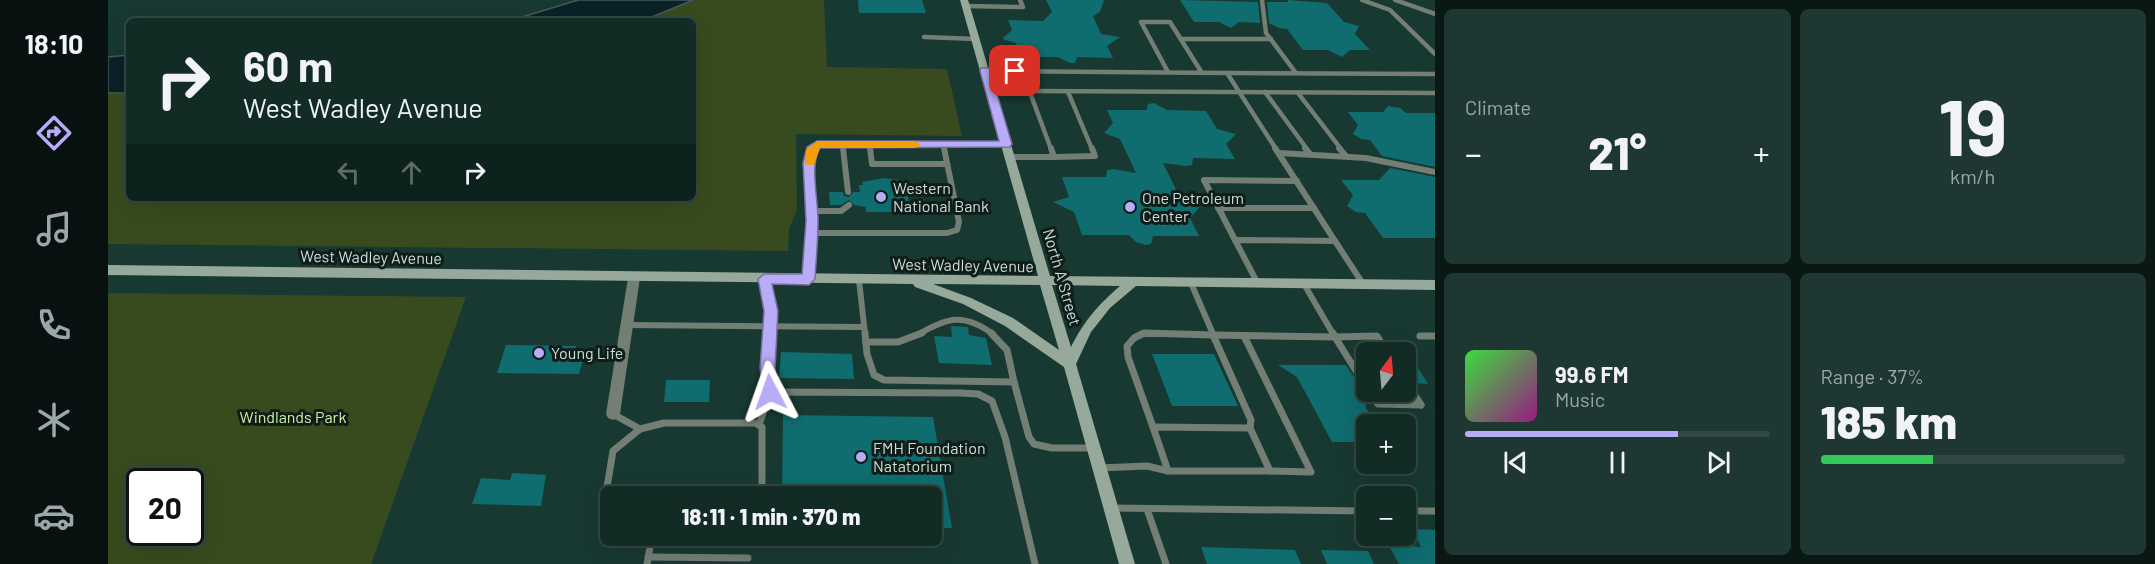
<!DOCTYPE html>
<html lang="en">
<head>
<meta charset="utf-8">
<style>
	:root { --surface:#122b25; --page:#1f3732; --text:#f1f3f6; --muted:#9ca7a7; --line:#314742; --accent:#b8abf7 }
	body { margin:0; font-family:Barlow,sans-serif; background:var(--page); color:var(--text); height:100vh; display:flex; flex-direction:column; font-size:22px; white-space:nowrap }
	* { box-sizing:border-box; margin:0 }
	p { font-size:20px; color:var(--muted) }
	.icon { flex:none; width:33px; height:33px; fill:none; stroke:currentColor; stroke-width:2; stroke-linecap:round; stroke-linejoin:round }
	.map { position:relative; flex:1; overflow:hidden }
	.details { display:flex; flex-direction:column; gap:9px; padding:9px; background:#0a1814; width:720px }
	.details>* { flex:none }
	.guide { position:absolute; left:18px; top:18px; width:570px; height:183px; border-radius:9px; box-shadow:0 6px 24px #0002,0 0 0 2px var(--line); background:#122b25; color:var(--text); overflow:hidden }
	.needle { width:39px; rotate:16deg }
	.buttons { position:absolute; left:1248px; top:342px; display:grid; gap:12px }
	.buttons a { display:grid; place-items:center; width:60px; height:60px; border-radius:9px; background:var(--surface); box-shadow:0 6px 24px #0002,0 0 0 2px var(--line); font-size:30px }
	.speed { position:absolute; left:18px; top:468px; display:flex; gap:12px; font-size:30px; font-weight:700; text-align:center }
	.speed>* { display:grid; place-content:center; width:78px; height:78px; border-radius:50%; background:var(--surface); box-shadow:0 6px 24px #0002,0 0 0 2px var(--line); line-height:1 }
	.speed .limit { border:3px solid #111; border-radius:9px; background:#fff; color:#111 }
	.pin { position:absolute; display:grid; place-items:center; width:51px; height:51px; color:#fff; margin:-26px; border-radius:12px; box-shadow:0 3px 9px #0006 }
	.me { position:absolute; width:66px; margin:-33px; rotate:356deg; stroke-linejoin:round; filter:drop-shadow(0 0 4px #0008) }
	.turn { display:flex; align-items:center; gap:21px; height:126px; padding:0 18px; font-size:27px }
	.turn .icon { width:78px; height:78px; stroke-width:2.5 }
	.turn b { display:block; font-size:42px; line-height:51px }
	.lanes { display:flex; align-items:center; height:57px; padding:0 18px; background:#0003; justify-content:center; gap:30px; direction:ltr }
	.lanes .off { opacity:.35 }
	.big { font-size:45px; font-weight:800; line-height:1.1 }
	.details .card { flex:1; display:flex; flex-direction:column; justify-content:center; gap:9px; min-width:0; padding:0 21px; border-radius:9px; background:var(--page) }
	.details .dial { align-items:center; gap:0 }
	.dial b { font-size:78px; line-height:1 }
	.song { display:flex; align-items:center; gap:18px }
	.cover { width:72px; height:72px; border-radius:9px; background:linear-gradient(135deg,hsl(120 70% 55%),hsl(310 70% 35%)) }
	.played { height:6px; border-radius:3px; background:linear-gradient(90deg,var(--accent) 70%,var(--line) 70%) }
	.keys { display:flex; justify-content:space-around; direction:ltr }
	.heat { display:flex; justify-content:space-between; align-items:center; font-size:33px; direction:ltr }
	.charge { height:9px; border-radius:4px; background:linear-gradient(90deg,#34c759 37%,var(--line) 0) }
	.details .tiles { flex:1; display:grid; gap:9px; grid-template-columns:repeat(2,1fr) }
	.trip { position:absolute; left:492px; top:486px; width:342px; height:60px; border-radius:9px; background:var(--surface); box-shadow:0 6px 24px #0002,0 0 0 2px var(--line); font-weight:800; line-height:60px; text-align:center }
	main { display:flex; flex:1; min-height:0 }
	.tabs { display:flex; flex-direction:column; width:108px; justify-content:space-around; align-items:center; background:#07110f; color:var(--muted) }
	.tabs .icon { width:42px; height:42px }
	.tabs .active { color:var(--accent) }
	.tabs b { font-size:27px; color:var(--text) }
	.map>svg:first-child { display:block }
	.green { fill:#384b1e; fill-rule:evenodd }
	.water { fill:#0a2128; stroke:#445a5d; stroke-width:1.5 }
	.building { fill:#0f6c6f }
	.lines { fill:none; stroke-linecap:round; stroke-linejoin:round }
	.lane-far2 { stroke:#737e75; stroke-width:4.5 }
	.lane-far1 { stroke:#737e75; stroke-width:6 }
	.lane { stroke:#737e75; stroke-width:7 }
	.street { fill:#737e75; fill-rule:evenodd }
	.secondary { fill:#97a99b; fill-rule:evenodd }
	.route { fill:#b8abf7; stroke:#786fa1; stroke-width:1.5 }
	.slow { fill:#f59e0b }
	.poi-dot { fill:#b8abf7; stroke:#0f1d19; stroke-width:2 }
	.labels { text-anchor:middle; stroke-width:6; stroke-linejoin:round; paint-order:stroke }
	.poi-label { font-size:16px; fill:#ccded8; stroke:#0f1d19; text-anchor:start }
	.street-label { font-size:16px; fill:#ccded8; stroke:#0f1d19 }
	.park-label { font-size:16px; fill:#ccefa0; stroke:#0f1d19 }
</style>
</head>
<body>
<main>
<nav class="tabs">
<b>18:10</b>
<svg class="icon active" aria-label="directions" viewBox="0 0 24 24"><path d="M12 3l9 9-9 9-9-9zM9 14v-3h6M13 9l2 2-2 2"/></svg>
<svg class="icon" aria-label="music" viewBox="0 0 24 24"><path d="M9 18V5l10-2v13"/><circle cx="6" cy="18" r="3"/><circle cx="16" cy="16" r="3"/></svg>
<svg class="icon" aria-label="phone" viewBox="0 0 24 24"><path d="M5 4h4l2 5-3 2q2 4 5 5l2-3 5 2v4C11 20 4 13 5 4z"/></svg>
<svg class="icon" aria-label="climate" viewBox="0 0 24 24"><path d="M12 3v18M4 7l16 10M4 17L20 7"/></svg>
<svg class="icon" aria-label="car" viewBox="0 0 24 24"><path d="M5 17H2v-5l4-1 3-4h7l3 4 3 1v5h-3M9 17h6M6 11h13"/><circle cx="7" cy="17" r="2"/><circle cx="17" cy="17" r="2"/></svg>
</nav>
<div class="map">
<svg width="1327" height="564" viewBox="0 0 1327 564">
	<rect width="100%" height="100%" fill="#183931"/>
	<g class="green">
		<polygon points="585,0 716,0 719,67 839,69 854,136 688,134 689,209 681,229 680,251 0,244 0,93 21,93 21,198 585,198 585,21 534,21"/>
		<path d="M 0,293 L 358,297 L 263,564 L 0,564 ZM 32,482 L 82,482 L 82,532 L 32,532 Z"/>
	</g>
	<g class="water">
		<polygon points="470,0 585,0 534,21 401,21"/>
		<polygon points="21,55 21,93 0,93 0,57"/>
	</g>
	<g class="building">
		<polygon points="750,0 814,0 818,13 751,13"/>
		<polygon points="938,0 996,0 992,12 985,16 993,34 1012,37 999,46 1005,58 969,57 967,63 962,63 950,57 913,57 908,43 894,39 904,30 900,20 935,21 944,12"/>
		<polygon points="1072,0 1150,2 1152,23 1131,22 1123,28 1111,22 1086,22"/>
		<polygon points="1180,0 1219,3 1236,22 1251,26 1247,34 1262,50 1242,50 1234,57 1220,50 1195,50 1179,29 1171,28 1161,23 1159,2 1180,2"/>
		<polygon points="1046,103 1059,110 1098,111 1109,129 1128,134 1118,144 1127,159 1085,158 1084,165 1078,166 1055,163 1073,200 1083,201 1092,207 1082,218 1091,236 1045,236 1043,244 1037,245 1028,242 1021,235 974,235 966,212 945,202 961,197 954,177 998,177 999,170 1005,169 1028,173 1012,139 996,133 1005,123 999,110 1039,110 1040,104"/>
		<polygon points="1280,106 1292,108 1298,113 1327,113 1327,167 1274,156 1262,140 1253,139 1245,134 1250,125 1240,112 1275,112"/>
		<polygon points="1282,168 1327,177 1327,238 1275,238 1257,213 1248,212 1239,206 1245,195 1233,180 1271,180"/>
		<polygon points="777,178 796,181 802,207 799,207 800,212 758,212 758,207 746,205 741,200 733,205 722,205 721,192 735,192 736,196 741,197 745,192 752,192 751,185 755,185 754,182"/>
		<polygon points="843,326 860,327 861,335 878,338 884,365 831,363 826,336 844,337"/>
		<polygon points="398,345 468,346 466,360 475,360 471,374 389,373"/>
		<polygon points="1298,348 1320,384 1306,383 1302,378 1298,378"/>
		<polygon points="673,352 744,354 746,379 671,378"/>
		<polygon points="1044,354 1106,354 1130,406 1064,406"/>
		<polygon points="1170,365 1238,365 1256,392 1258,408 1269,424 1258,424 1258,442 1224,442 1189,377"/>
		<polygon points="558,380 602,380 601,402 556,402"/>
		<polygon points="675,415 825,417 844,528 824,528 824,496 674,496"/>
		<polygon points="404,473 438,475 433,506 364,504 373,478 402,480"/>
		<polygon points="1304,529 1327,530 1327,564 1291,564 1280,544 1313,547"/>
		<polygon points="1093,547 1187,550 1193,564 1099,564"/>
		<polygon points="1213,550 1260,551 1266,564 1219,564"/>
	</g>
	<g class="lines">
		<g class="lane-far2">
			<polyline points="1154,0 1158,33 1188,73"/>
			<polyline points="1254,0 1282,10 1327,54"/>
			<polyline points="1287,0 1327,14"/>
			<polyline points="858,6 915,7 912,0"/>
			<polyline points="816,37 868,39"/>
			<polyline points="1073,39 1163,39"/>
			<polyline points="877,71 1119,73 1168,149"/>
			<polyline points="914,71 943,149"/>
			<polyline points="1060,72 1033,22 1062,22 1094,73"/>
			<polyline points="1119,73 1327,74"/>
			<polyline points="922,91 1327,93"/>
			<polyline points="960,92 984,149"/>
			<polyline points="1157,92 1199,149"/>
			<polyline points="1190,93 1233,149"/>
			<polyline points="735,145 735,149"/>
			<polyline points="762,145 762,149"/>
			<polyline points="835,145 836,149"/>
			<polyline points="704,149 709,144 898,144"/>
		</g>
		<g class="lane-far1">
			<polyline points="735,148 740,192"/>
			<polyline points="762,148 764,164 839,164"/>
			<polyline points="1167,148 1227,241"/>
			<polyline points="1197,148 1202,154"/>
			<polyline points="1231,148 1237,155"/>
			<polyline points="1171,153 1258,158 1327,172"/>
			<polyline points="901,157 946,157 943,148"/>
			<polyline points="946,157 987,156 984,148"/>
			<polyline points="1110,208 1206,208"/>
			<polyline points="704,211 733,211 741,205"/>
			<polyline points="703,233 839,233 849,230 851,222 836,148"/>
			<polyline points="1127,240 1096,180 1189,181"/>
			<polyline points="656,279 663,311 662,334"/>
			<polyline points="701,279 704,221 701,163 705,148"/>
			<polyline points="751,280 757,334"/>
			<polyline points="1083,283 1105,334"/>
			<polyline points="1150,284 1127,240 1227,241 1255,284"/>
			<polyline points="1196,284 1225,334"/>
			<polyline points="519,325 756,327"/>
			<path d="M 811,334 C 840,317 856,313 885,334"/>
			<polyline points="1034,334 1078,334"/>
		</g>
		<g class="lane">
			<polyline points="662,333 660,368 662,392"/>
			<polyline points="757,333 759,354 766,375 776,380 906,382 921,437 926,444 944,448 985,448"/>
			<polyline points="883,333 899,350 906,382"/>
			<polyline points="1136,336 1203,472 1162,471"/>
			<polyline points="1312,336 1327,336"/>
			<polyline points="1227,337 1269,336 1279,352"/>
			<polyline points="1227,337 1258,387"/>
			<polyline points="758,342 790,342 814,333"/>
			<polyline points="1299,383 1313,405"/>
			<polyline points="1262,392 1270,404 1313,405"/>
			<polyline points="505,414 532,429"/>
			<polyline points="651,425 662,392 853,393 870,394 884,401 897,437 927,564"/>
			<polyline points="1045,427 1020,357 1019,346 1026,338 1036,333 1105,335 1104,333"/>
			<polygon points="1045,427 1142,428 1162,471 1060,471"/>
			<polyline points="1142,428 1143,420 1105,335 1227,337 1225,333"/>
			<polyline points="991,468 1039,466 1060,471"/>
			<polyline points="1004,508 1258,511"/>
			<polyline points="1039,509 1058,564"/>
			<polyline points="1298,511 1327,511"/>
			<polyline points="502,525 494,517 505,451 532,429 556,423 647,423 654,427 654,496"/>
			<polyline points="540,557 640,558"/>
			<polyline points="539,564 544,536"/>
		</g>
		<polygon class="street" points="526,273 530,275 532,278 512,414 510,418 505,420 500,418 498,414 520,278 522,275"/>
		<path class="secondary" d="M 852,0 L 860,0 L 942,276 L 1327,280 L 1327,290 L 1028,286 L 1002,308 L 983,332 L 968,364 L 1027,564 L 1011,564 L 956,367 L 897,326 L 855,304 L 807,287 L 805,284 L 0,275 L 0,265 L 930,276 ZM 825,284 L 932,285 L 951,350 L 905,318 L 863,298 ZM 944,285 L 1012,286 C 990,305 976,321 963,347 Z"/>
	</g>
	<path class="route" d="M 873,68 L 907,68 L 912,71 L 907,74 L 883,74 L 904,144 L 902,147 L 712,148 C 701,163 711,204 710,223 C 710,242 708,260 707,279 L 701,285 L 664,284 L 670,311 L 667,368 L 669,392 L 667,397 L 662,399 L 656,397 L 652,368 L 656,311 L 650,279 L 656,274 L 694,274 L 698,221 L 695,163 L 699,147 L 709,141 L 891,141 L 872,71 Z"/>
	<polygon class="slow" points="709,141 807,141 813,145 807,148 712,148 706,165 697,165 698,150"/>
	<g class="poi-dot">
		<circle cx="773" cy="197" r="6"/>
		<circle cx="1022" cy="207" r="6"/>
		<circle cx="431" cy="353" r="6"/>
		<circle cx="753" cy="457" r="6"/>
	</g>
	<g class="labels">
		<g class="poi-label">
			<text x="785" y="194">Western<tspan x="785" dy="18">National Bank</tspan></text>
			<text x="1034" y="204">One Petroleum<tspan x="1034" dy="18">Center</tspan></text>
			<text x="443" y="359">Young Life</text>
			<text x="765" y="454">FMH Foundation<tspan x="765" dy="18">Natatorium</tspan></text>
		</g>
		<g class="street-label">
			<text transform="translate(263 257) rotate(1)" y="6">West Wadley Avenue</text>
			<text transform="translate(855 265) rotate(1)" y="6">West Wadley Avenue</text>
			<text transform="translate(954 277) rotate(74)" y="6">North A Street</text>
		</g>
		<g class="park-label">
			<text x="185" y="423">Windlands Park</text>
		</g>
	</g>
</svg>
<div class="buttons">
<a><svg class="needle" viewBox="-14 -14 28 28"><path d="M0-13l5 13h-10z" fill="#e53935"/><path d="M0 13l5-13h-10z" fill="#9ca7a7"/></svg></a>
<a>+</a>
<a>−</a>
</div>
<div class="speed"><div class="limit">20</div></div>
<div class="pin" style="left:907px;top:71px;background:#d93025"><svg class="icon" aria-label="arrive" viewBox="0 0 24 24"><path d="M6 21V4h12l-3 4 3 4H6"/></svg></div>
<svg class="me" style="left:662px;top:392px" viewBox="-20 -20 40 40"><path d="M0-17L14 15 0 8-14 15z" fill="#b8abf7" stroke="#fff" stroke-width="4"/></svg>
<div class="trip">18:11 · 1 min · 370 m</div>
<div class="guide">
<div class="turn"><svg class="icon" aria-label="right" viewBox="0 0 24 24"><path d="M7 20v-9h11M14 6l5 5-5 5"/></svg><div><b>60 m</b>West Wadley Avenue</div></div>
<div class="lanes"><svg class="icon off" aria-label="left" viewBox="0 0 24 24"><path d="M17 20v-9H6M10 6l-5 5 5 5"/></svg><svg class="icon off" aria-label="ahead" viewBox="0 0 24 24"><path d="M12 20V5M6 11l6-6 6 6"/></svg><svg class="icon" aria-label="right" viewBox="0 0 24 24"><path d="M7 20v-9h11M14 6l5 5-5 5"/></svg></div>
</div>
</div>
<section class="details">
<div class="tiles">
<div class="card"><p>Climate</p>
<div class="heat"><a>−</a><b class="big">21°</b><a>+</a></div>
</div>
<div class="card dial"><b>19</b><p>km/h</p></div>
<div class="card">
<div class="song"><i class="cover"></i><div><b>99.6 FM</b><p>Music</p></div></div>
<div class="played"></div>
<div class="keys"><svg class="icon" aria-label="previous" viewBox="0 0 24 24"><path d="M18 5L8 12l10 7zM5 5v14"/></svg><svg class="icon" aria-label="pause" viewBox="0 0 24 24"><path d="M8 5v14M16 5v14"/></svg><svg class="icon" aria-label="next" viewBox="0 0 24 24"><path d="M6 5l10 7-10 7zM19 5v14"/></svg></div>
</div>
<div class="card"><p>Range · 37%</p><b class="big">185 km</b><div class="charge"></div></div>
</div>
</section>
</main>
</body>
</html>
